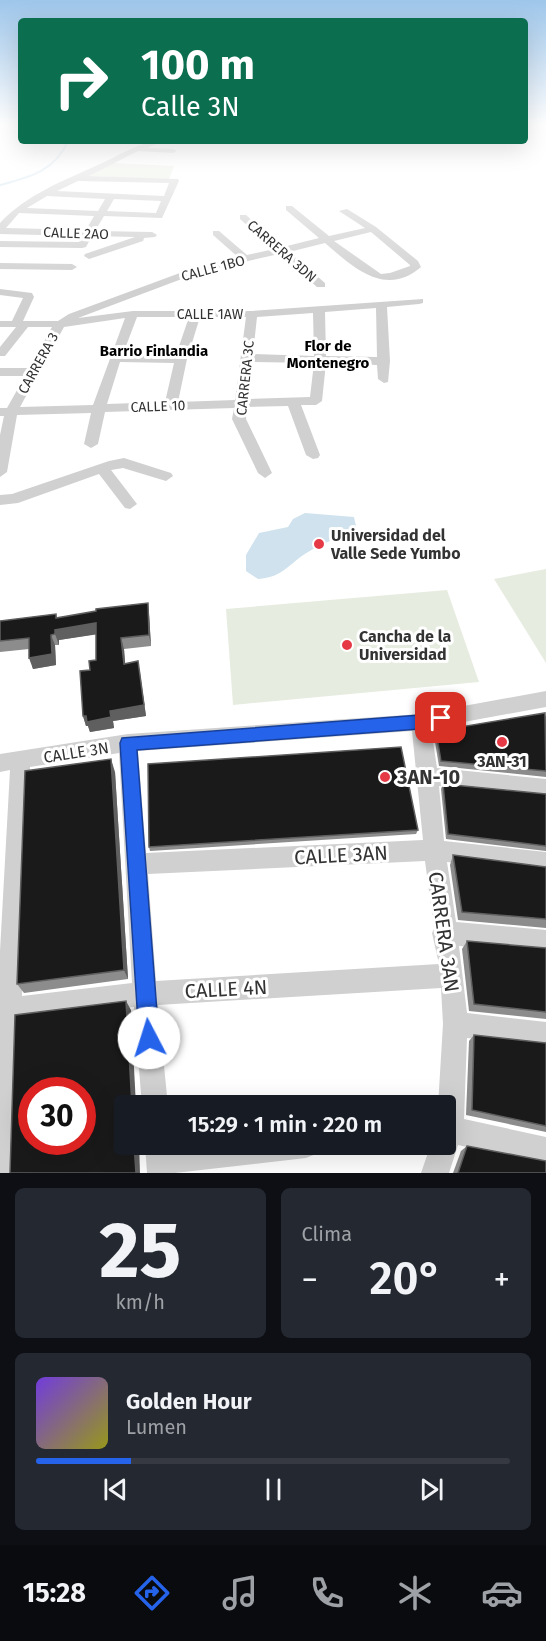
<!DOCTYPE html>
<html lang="es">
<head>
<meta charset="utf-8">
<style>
	:root { --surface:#171b24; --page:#242831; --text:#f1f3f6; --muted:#9ea1a6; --line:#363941; --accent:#2563eb }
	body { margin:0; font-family:"Fira Sans",sans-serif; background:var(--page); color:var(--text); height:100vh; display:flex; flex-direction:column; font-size:22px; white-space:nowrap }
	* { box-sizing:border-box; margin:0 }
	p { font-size:20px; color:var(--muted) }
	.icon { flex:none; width:33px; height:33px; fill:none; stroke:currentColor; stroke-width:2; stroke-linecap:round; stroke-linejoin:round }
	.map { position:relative; height:1173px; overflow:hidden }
	.sheet { display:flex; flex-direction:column; gap:15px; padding:15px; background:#0d0f14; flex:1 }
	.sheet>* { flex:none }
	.hud { position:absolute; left:18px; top:18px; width:510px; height:126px; border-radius:6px; box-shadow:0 6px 24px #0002; background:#0b6e4f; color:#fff; overflow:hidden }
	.speed { position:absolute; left:18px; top:1077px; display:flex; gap:12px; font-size:30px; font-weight:700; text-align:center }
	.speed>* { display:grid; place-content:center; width:78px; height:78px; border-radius:50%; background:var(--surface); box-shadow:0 6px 24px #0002; line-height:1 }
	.speed .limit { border:9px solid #d22; background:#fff; color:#111 }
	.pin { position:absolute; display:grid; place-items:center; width:51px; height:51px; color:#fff; margin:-26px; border-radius:12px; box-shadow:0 3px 9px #0006 }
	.me { position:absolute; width:66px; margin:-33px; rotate:355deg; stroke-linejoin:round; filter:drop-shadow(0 0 4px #0008) }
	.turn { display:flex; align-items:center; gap:21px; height:126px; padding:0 24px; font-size:27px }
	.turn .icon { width:78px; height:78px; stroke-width:2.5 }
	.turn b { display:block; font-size:42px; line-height:51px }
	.big { font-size:45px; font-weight:600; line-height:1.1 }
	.sheet .tile { flex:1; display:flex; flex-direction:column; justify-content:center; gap:9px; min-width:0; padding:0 21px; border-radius:9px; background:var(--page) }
	.sheet .dial { align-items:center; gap:0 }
	.dial b { font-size:78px; line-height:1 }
	.song { display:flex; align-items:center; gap:18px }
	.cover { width:72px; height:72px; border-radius:9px; background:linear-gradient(135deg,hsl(260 70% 55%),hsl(60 70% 35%)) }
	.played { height:6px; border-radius:3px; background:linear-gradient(90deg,var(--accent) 20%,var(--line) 20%) }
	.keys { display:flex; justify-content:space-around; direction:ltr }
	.heat { display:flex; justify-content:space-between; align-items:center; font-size:33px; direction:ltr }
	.sheet .tiles { flex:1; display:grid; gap:15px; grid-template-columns:1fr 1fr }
	.tile:last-child { grid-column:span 2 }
	.trip { position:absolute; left:114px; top:1095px; width:342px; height:60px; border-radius:6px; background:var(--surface); box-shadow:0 6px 24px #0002; font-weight:600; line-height:60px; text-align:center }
	.tab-bar { display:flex; height:96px; justify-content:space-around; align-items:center; background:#090b0e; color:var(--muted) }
	.tab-bar .icon { width:42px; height:42px }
	.tab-bar .current { color:var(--accent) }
	.tab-bar b { font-size:27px; color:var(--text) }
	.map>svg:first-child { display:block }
	.green { fill:#e6ecdf }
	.water { fill:#cfe2ee }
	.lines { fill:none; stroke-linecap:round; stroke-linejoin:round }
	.stream { stroke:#cfe2ee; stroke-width:2 }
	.minor { fill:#d0d0d0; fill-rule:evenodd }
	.wall { fill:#8c8c8c }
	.shaded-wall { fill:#5f5f5f }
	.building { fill:#1a1a1a; stroke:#5f5f5f; stroke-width:1.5; fill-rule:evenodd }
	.route { fill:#2563eb; stroke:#184099; stroke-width:1.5 }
	.poi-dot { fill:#e63946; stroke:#fff; stroke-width:2 }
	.labels { text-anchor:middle; stroke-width:6; stroke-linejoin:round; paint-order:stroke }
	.far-street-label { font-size:14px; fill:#333; stroke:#fff }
	.far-neighbourhood-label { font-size:15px; font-weight:bold; fill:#000; stroke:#fff }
	.poi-label { font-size:16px; font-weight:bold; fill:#333; stroke:#fff; text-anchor:start }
	.street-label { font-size:16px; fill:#333; stroke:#fff }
	.near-poi-label { font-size:20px; font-weight:bold; fill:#333; stroke:#fff; text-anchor:start }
	.near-street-label { font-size:20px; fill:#333; stroke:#fff }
</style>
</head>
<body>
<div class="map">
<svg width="546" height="1173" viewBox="0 0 546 1173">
	<rect width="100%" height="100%" fill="#fff"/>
	<g class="green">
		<polygon points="113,163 174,166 169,179 89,176"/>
		<polygon points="546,569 546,663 494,579"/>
		<polygon points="447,590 479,682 233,705 226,609"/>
	</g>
	<path class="water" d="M 305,513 L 354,517 L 357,531 C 339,537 323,543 308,552 C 288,564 284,577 258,579 L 246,571 L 246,555 L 259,533 L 288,527 L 293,519 Z"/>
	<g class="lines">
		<path class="stream" d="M 0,185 C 30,177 55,171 68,141"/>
		<g class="minor">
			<path d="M 151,141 L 163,141 L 147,148 L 173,149 L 177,151 L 173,153 L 138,151 L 89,176 L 178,179 L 179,181 L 162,218 L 104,216 L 95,231 L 152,232 L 157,235 L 155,237 L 144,238 L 143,241 L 89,259 L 84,256 L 85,254 L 135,237 L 92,236 L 86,247 L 82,248 L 0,247 L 0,241 L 79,242 L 82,236 L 0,234 L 0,223 C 27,194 65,180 100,164 C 117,156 133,147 151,141 ZM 78,181 L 169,183 L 164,196 L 57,191 ZM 47,196 L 105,199 L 98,211 L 27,208 ZM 114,199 L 161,201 L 156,213 L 107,211 ZM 19,213 L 94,216 L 86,230 L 6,228 Z"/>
			<path d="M 286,206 L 292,206 L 329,236 L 365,228 L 339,211 L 347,209 L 376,227 L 418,261 L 421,267 C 385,298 353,267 325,243 L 289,252 L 325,283 L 325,287 L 317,287 L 279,254 L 203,271 L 78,318 L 133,311 L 252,311 L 423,299 L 423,303 L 419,304 L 387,307 L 390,361 L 388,382 L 384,383 L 378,379 L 377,365 L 326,363 L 322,401 L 316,405 L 301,405 L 320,455 L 318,458 L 313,459 L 306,455 L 288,406 L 247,407 L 246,419 L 272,473 L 265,478 L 258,473 L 232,419 L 234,408 L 105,412 L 98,444 L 91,448 L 84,444 L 91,413 L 17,415 L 7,472 L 0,477 L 0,435 L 4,416 L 0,416 L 0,408 L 7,408 L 25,376 L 0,376 L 0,368 L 29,368 L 52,327 L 28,327 L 5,356 L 0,356 L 0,347 L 16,327 L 0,327 L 0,321 L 12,321 L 23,298 L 0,295 L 0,289 L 32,293 L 34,297 L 23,321 L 58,321 L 69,314 L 196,267 L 238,257 L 213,235 L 213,231 L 219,231 L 247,255 L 274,249 L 240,219 L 240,215 L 246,215 L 283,247 L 319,238 L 286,210 ZM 371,232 L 410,265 L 410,266 L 390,273 L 381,274 L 334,241 ZM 376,308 L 377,357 L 326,356 L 325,312 ZM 313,313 L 314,356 L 253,354 L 257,317 ZM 137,317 L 189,317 L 176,355 L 123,354 ZM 200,317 L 246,317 L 235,400 L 178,402 L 187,359 ZM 125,318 L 93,405 L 20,407 L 64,327 ZM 120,362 L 174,363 L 165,402 L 107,404 ZM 252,362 L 314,363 L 310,397 L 248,399 Z"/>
			<polygon points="0,263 72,264 77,267 72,270 0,269"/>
			<polygon points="124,458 171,473 173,476 166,481 123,468 111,470 137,504 130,509 125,508 99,474 18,503 0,505 0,495 12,494 109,461"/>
			<path d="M 546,691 L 546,707 L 431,728 L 437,768 L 546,779 L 546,797 L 439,786 L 444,841 L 546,852 L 546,874 L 447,862 L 456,922 L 546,930 L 546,954 L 459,946 L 467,1013 L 546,1022 L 546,1048 L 467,1038 L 464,1119 L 546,1137 L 546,1165 L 458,1145 L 449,1173 L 421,1173 L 431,1144 L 446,1144 L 446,1106 L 438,1106 L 443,1024 L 441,988 L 158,1005 L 168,1106 L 142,1106 L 134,1007 L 21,1021 L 16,1173 L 0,1173 L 0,951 L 10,770 L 0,772 L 0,754 L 128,734 L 420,714 ZM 412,731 L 423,840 L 146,853 L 138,751 ZM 119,753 L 132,983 L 22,996 L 30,767 ZM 425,861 L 434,929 L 432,933 L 439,964 L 156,981 L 148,874 Z"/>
			<polygon points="145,1144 319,1144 316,1154 306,1158 175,1173 147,1173"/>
		</g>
	</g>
	<g class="wall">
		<polygon points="56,614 57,617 149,614 151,646 124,649 125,663 140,672 146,716 113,721 114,728 90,732 88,726 86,726 83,716 90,670 96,660 96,634 59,640 59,645 55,645 56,665 33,669 29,649 0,652 0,621"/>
		<polygon points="546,716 546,777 439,766 434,736 436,731"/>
		<polygon points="115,772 128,979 24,993 17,984"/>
		<polygon points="443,784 546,794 546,851 446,839 441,789"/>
		<polygon points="418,830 416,834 150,851 149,847"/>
		<polygon points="453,855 546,867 546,928 458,920 450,865"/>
		<polygon points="467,941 546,948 546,1019 469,1011 462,949"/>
		<polygon points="474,1035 546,1043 546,1132 466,1115 469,1041"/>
		<polygon points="467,1146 546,1173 453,1173 461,1151"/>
	</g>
	<g class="shaded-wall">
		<polygon points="148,603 149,614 151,646 149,635"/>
		<polygon points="96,623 99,634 59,640 59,645 55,634 55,630"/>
		<polygon points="51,635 55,645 56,665 33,669 29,658"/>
		<polygon points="121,638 124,649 126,674 124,664"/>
		<polygon points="138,661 146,716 113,721 114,728 90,732 88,726 86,726 83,716 110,711"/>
		<polygon points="111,759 115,772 128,979 124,970"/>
		<polygon points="126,1001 131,1010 136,1106 132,1106"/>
		<polygon points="134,1144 139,1144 140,1173 136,1173"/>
	</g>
	<g class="building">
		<polygon points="148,603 149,635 121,638 124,664 138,661 144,705 110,711 111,717 87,722 86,716 83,716 80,671 90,670 89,661 96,660 96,623 55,630 55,634 51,635 52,654 29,658 29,638 0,641 0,621 56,614 56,618 96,611 96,609"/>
		<polygon points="545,713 546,771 441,761 436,731"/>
		<polygon points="401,747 418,830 149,847 148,764"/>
		<polygon points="111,759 124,970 17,984 25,771"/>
		<polygon points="443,784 546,794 546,846 448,834"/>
		<polygon points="453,855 546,867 546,919 462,912"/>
		<polygon points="467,941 546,948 546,1012 474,1004"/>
		<path d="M 126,1001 L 132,1106 L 124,1106 L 124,1144 L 134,1144 L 136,1173 L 10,1173 L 15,1015 ZM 32,1090 L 82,1090 L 82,1142 L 32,1142 Z"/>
		<polygon points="474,1035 546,1043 546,1126 472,1110"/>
		<polygon points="467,1146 546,1161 546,1173 458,1173"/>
	</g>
	<linearGradient id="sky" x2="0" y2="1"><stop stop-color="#9ec6ea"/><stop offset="0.43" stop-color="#fff"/><stop offset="1" stop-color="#fff" stop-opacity="0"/></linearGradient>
	<rect width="546" height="290" fill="url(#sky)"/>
	<polygon class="route" points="441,711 446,713 449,718 446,723 420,729 137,750 159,1038 156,1046 149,1049 142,1046 139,1038 120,743 122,738 420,715"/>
	<g class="poi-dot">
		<circle cx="319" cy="544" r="6"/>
		<circle cx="347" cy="645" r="6"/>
		<circle cx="502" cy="742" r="6"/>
		<circle cx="385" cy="777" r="6"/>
	</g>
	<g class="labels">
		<g class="far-street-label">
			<text transform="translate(76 233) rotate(2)" y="5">CALLE 2AO</text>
			<text transform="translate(282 251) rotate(41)" y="5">CARRERA 3DN</text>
			<text transform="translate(213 268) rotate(-15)" y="5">CALLE 1BO</text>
			<text x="210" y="319">CALLE 1AW</text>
			<text transform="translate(38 363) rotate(-61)" y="5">CARRERA 3</text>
			<text transform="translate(245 378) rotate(-84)" y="5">CARRERA 3C</text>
			<text transform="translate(158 406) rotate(-2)" y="5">CALLE 10</text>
		</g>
		<g class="far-neighbourhood-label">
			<text x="328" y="351">Flor de<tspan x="328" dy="17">Montenegro</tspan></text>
			<text x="154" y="356">Barrio Finlandia</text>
		</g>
		<g class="poi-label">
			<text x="331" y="541">Universidad del<tspan x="331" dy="18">Valle Sede Yumbo</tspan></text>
			<text x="359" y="642">Cancha de la<tspan x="359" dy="18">Universidad</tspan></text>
			<text x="502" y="767" text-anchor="middle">3AN-31</text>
		</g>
		<g class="street-label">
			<text transform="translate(76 752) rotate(-9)" y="6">CALLE 3N</text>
		</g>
		<g class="near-poi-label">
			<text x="397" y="784">3AN-10</text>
		</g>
		<g class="near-street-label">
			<text transform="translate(341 855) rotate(-3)" y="7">CALLE 3AN</text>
			<text transform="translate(444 932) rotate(82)" y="7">CARRERA 3AN</text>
			<text transform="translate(226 989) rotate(-3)" y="7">CALLE 4N</text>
		</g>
	</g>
</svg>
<div class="speed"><div class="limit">30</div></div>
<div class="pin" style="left:441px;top:718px;background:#d93025"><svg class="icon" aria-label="arrive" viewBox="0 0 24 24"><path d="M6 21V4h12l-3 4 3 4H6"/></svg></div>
<svg class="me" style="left:149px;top:1038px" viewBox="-20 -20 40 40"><circle r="19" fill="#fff"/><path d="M0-13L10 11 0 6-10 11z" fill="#2563eb"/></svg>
<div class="trip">15:29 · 1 min · 220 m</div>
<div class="hud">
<div class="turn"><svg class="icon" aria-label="right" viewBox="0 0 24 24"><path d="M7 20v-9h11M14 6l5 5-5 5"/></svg><div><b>100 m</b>Calle 3N</div></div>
</div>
</div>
<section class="sheet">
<div class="tiles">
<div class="tile dial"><b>25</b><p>km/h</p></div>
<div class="tile"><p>Clima</p>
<div class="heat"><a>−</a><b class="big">20°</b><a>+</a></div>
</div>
<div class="tile">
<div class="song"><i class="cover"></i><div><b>Golden Hour</b><p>Lumen</p></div></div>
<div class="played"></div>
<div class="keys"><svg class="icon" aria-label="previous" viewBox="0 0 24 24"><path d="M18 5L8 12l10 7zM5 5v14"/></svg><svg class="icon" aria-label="pause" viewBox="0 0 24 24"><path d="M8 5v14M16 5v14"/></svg><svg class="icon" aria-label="next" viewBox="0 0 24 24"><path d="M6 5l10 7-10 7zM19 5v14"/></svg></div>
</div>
</div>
</section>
<nav class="tab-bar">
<b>15:28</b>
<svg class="icon current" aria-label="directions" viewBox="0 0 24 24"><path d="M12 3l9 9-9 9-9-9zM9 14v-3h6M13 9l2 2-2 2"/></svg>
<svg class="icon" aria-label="music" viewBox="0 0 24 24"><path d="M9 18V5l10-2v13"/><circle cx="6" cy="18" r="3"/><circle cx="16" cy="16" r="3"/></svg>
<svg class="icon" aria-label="phone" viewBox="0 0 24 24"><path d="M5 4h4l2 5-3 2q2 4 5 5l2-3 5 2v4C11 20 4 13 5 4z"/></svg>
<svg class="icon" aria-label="climate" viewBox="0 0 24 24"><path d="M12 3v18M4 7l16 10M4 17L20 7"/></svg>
<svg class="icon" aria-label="car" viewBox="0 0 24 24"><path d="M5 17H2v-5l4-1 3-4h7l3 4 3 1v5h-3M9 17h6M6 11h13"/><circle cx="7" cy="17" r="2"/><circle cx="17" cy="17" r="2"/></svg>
</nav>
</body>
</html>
